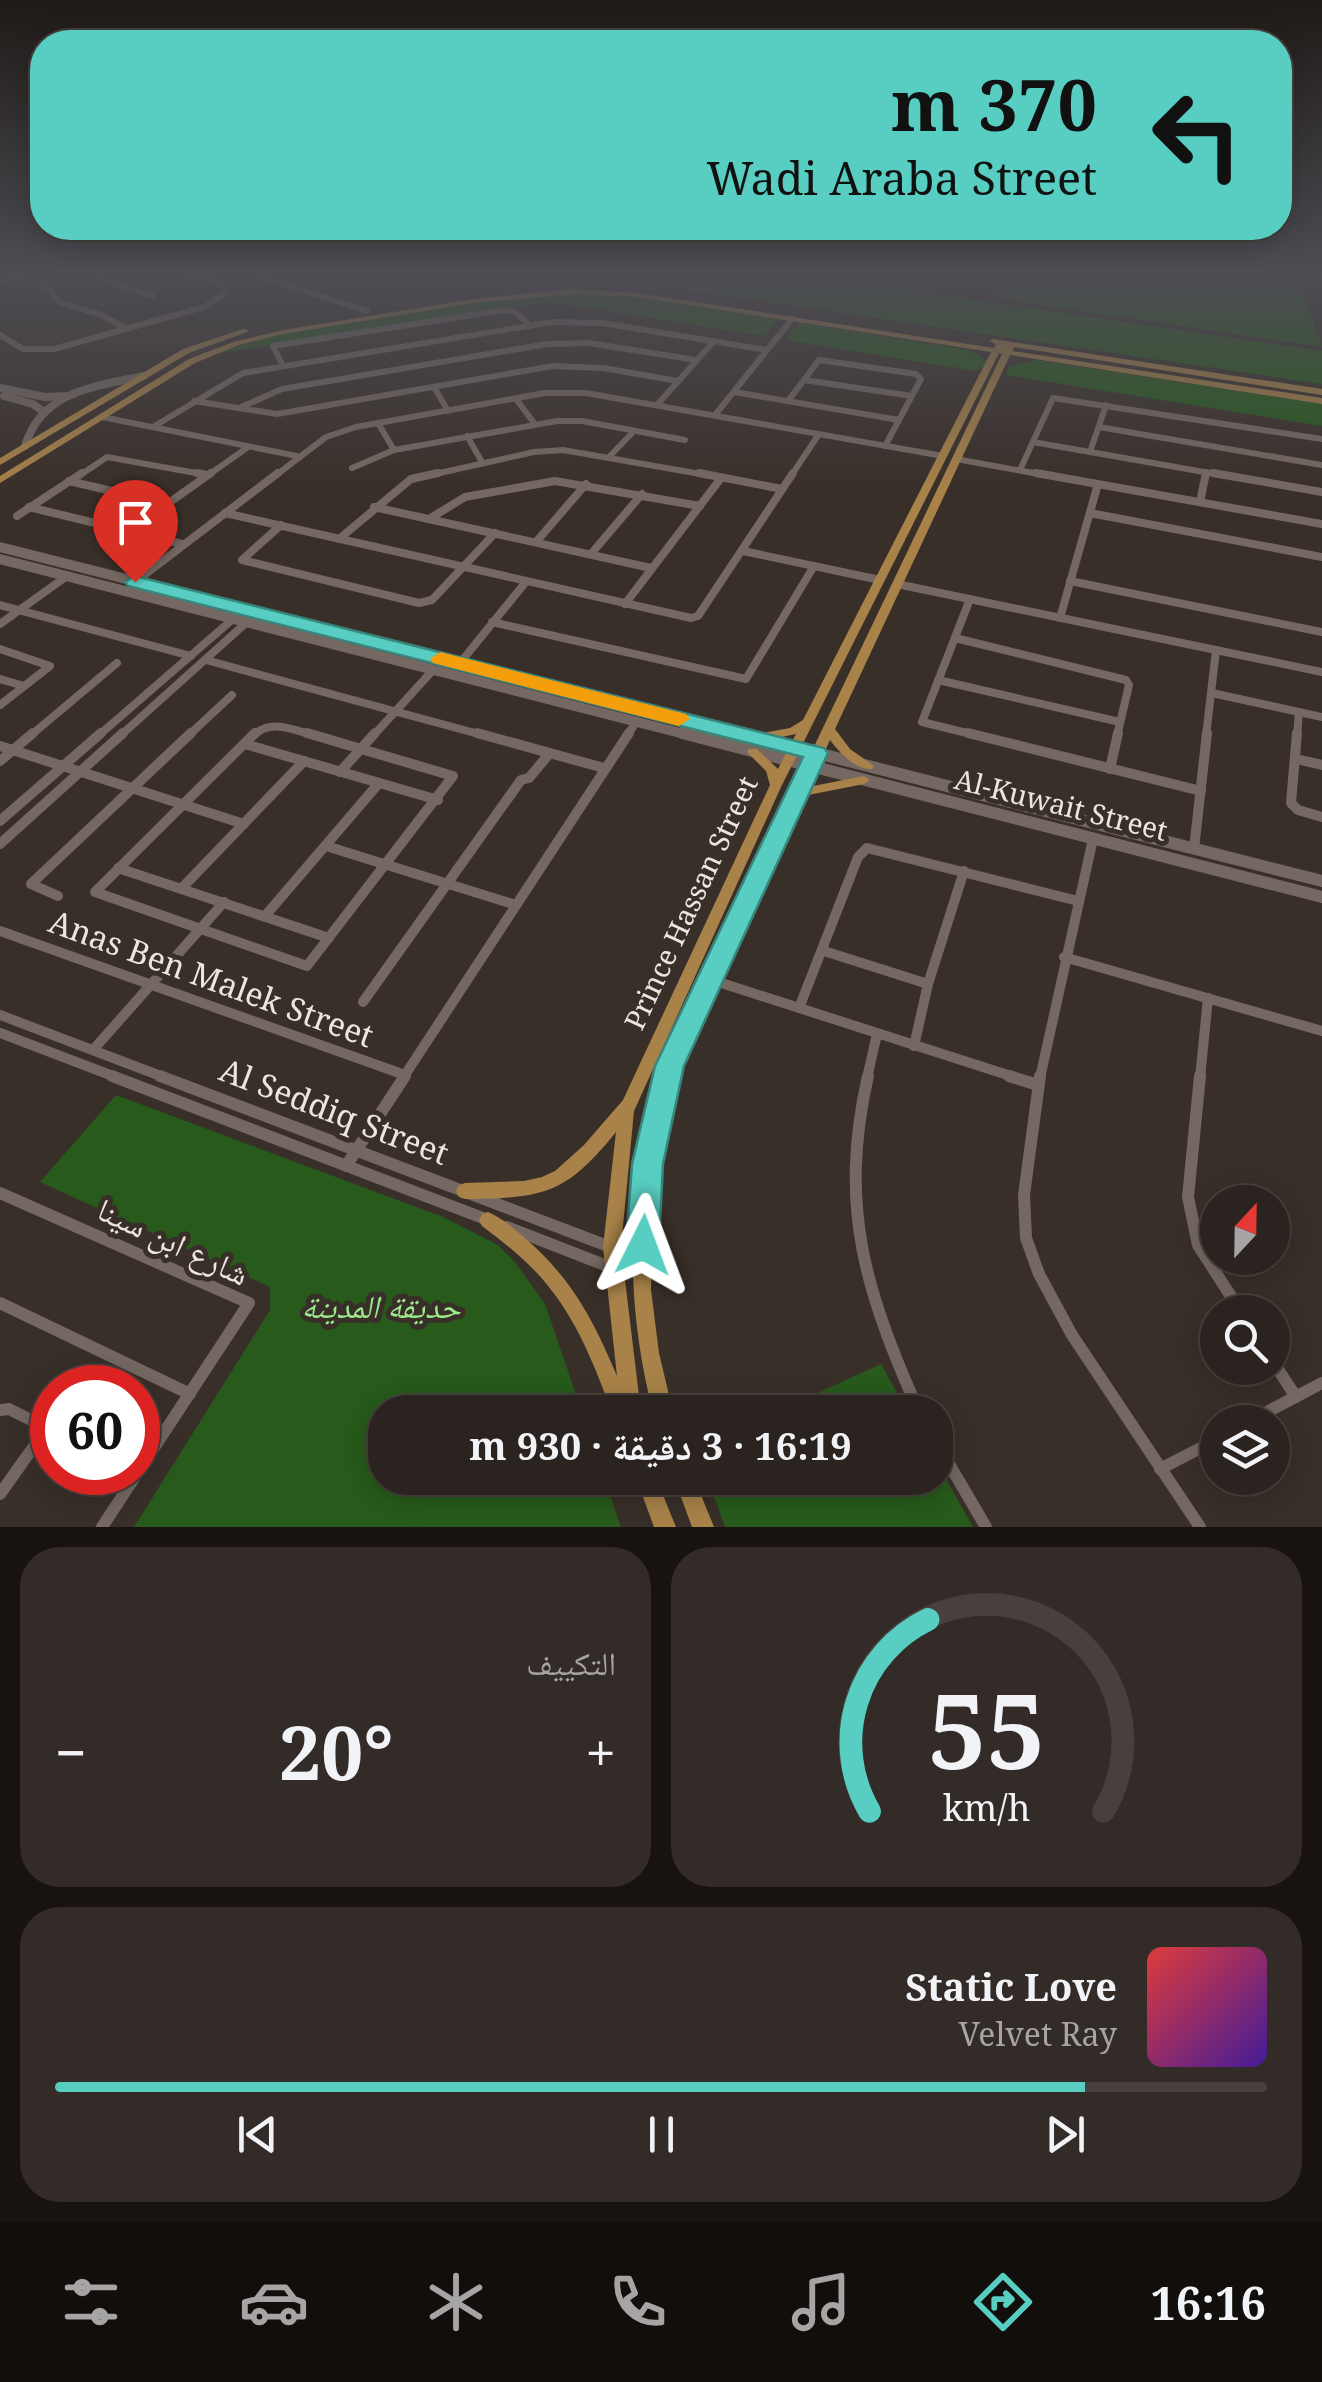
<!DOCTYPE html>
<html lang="ar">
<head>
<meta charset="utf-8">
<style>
	:root { --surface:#2b231f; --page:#332b28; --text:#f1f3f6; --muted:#a6a4a4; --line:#47403d; --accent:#57cec1 }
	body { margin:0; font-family:"Noto Serif","Noto Naskh Arabic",serif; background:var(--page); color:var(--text); direction:rtl; height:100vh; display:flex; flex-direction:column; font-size:38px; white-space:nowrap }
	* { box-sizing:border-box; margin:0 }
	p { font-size:32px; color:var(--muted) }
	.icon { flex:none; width:55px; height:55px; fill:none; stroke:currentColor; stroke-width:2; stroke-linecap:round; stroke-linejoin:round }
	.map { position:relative; height:1527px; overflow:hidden; direction:ltr }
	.details { display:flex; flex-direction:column; gap:20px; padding:20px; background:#181311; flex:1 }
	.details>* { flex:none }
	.guide { position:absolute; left:30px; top:30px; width:1262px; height:210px; border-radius:40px; box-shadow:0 5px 25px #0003,0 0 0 2px var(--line); direction:rtl; background:#57cec1; color:#111; overflow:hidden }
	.needle { width:65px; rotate:22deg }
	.tools { position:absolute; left:1200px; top:1185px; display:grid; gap:20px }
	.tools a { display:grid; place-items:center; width:90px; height:90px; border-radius:50%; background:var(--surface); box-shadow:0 5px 25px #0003,0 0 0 2px var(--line); font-size:50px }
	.speed { position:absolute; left:30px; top:1365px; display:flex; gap:20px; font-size:50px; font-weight:700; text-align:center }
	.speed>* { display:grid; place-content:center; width:130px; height:130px; border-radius:50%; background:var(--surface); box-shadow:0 5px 25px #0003,0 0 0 2px var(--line); line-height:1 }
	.speed .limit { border:15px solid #d22; background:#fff; color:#111 }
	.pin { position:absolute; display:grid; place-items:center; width:85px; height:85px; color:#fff; margin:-102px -42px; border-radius:50% 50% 50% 0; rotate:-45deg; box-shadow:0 0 10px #0007 }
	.pin .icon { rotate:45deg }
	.me { position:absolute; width:110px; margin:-55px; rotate:3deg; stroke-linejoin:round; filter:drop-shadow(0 0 8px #0008) }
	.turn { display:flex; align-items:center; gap:35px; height:210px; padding:0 30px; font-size:45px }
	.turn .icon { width:130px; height:130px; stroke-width:2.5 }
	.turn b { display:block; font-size:70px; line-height:85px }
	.big { font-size:75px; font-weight:700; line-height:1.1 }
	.details .card { flex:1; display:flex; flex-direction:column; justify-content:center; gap:15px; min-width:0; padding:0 35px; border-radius:40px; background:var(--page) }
	.details .dial { align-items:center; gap:0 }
	.dial svg { height:260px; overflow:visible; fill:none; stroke:var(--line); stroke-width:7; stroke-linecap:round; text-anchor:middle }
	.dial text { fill:var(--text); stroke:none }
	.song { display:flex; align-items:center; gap:30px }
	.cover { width:120px; height:120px; border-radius:15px; background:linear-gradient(135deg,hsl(0 70% 55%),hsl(260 70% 35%)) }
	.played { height:10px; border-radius:5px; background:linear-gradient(90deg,var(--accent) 85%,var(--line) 85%) }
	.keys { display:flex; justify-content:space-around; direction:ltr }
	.heat { display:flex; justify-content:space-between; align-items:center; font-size:55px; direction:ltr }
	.details .tiles { flex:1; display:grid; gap:20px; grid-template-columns:1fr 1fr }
	.card:last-child { grid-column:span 2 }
	.trip { position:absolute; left:368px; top:1395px; width:585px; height:100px; border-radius:40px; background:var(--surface); box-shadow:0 5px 25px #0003,0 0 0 2px var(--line); font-weight:700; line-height:100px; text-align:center; direction:rtl }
	.menu { display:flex; height:160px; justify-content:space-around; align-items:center; background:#110e0c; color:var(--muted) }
	.menu .icon { width:70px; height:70px }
	.menu .current { color:var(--accent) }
	.menu b { font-size:45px; color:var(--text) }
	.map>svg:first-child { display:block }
	.green { fill:#275a1b }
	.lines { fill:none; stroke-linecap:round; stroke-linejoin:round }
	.street-far3 { stroke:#756862; stroke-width:6 }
	.street-far2 { stroke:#756862; stroke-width:8 }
	.street-far1 { stroke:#756862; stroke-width:10 }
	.street { stroke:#756862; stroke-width:12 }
	.secondary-far2 { stroke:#756862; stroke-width:8 }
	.secondary-far1 { stroke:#756862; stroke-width:10 }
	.secondary { stroke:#756862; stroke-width:12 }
	.primary { fill:#a88248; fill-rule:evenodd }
	.route { fill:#57cec1; stroke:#39867d; stroke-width:2.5 }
	.slow { fill:#f59e0b }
	.labels { text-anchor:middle; stroke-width:10; stroke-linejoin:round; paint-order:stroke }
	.street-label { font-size:28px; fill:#ece5e1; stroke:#392f29 }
	.near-street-label { font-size:32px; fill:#ece5e1; stroke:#392f29 }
	.near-park-label { font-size:32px; font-style:italic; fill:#9be98b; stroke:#392f29 }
</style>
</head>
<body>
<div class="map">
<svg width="1322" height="1527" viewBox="0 0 1322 1527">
	<rect width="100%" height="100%" fill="#392f29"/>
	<g class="green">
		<polygon points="593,276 812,276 1322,351 1322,384 708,293 589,279"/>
		<polygon points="1007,276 1322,276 1322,289 1302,288 1322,347 994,298"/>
		<polygon points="552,291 609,293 778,319 764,336 551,302 207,355 300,329"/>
		<polygon points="800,323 969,350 990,363 976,371 785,340"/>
		<polygon points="1037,360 1322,404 1322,426 1006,375 1009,367"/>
		<polygon points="116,1095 443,1217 498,1245 514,1261 545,1304 582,1412 385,1412 385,1478 604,1478 621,1527 134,1527 270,1310 270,1287 40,1182"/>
		<polygon points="881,1364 908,1412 776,1412"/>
		<polygon points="935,1460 973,1527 725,1527 707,1478 935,1478"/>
	</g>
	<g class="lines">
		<g class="street-far3">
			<polyline points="39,276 59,302 102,315 123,327"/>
			<polyline points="92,276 153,296"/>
			<polyline points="257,276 367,311"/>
			<polyline points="0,281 24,276"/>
			<polyline points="0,335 23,349 54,349 204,307 225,294 226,288 214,280 183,276"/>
			<polyline points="283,366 273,346 505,310 516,312 530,326"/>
			<polyline points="804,380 912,396"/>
			<polyline points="434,387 448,411"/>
			<polyline points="734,392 899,420"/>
			<polyline points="516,399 534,423"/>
			<polyline points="194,401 277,414 553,366 603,368 678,381"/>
			<polyline points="788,401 819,360 916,374 921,379 885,446"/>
			<polyline points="657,405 714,341"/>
			<polyline points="239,408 282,389 547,344 589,343 696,360"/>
			<polyline points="715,415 792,319"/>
			<polyline points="102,417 297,456"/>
			<polyline points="378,423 394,450"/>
			<polyline points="153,427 243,373 552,322 602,323 767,350"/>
			<polyline points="1099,427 1322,465"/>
			<polyline points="467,436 482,462"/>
			<polyline points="1033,442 1227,476"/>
			<polyline points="1090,452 1106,405"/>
			<polyline points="610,456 634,431"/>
			<polyline points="956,459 1050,476"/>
			<polyline points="352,468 394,450 557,421 582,421 685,440"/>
			<polyline points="1020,470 1053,398 1322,439"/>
			<polyline points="79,476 107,457 207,475"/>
			<polyline points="207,476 248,447"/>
			<polyline points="275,476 326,437 356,427 545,393 586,393 943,456"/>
			<polyline points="426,476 534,452 563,450 712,476"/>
			<polyline points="791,476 819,434"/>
		</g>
		<g class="street-far2">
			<polyline points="197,473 207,475"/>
			<polyline points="699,473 782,489"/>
			<polyline points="1036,473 1322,524"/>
			<polyline points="1213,473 1322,492"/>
			<polyline points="69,481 167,504"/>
			<polyline points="1200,502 1206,473"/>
			<polyline points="29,507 182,544"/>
			<polyline points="374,507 651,568"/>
			<polyline points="225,513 691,618 698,616 793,473"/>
			<polyline points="1090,513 1322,557"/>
			<polyline points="17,516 82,473"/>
			<polyline points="429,519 465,497 555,481 700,506"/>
			<polyline points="281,525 242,560 419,603 432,600 495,533"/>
			<polyline points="129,531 211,473"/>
			<polyline points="339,539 411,479 438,473"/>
			<polyline points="536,542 586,484"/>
			<polyline points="743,551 880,580"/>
			<polyline points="591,554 642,494"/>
			<polyline points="1070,581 1322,632"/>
			<polyline points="135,582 278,473"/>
			<polyline points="897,584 1322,672"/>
			<polyline points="970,599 922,722 979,736"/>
			<polyline points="625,604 721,478"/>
			<polyline points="0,605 191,656"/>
			<polyline points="1060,618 1098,484"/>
			<polyline points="492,622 746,679 814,566"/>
			<polyline points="0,624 67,576"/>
			<polyline points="955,638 1126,680 1129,685 1117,736"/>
			<polyline points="0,649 50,666 0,705"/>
			<polyline points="206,660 486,736"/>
			<polyline points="460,663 525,583"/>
			<polyline points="0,679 24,686"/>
			<polyline points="938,680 1120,722"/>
			<polyline points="1212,693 1322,717"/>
			<polyline points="30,736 117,663"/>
			<polyline points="98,736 233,619"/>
			<polyline points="120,736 247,622"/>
			<polyline points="188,736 232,695"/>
			<path d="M 253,736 C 271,718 293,730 316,736"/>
			<polyline points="373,736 433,670"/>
			<polyline points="627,736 636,722"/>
			<polyline points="1206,736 1216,650"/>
			<polyline points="1297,736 1299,712"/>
		</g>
		<g class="street-far1">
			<polyline points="255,733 95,892 307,966 453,776 307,733"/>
			<polyline points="477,733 604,768"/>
			<polyline points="968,733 1201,791"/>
			<polyline points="1297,733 1291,803 1298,810 1322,817"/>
			<polyline points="245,744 438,800"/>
			<polyline points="0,746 244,824"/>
			<polyline points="1296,759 1322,765"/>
			<polyline points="0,761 33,733"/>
			<polyline points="1110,769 1118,733"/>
			<polyline points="340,772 375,733"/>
			<polyline points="0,821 101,733"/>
			<polyline points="0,844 123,733"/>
			<polyline points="326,846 516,905"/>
			<polyline points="1194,849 1207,733"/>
			<polyline points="118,868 329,938"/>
			<polyline points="182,888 304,761"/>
			<polyline points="58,896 31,884 191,733"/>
			<polyline points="265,916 379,783"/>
			<polyline points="0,931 405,1075"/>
			<polyline points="824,951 928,984 964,871"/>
			<polyline points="1064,957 1322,1031"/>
			<polyline points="709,979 1017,1078"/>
			<polyline points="363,1002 521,780 529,778 549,754"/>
			<polyline points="799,1008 858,857 867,848 1078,901"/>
			<polyline points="0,1015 166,1078"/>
			<polyline points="0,1033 118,1078"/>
			<polyline points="914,1046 928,984"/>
			<polyline points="93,1050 224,902"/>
			<polyline points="403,1078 629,733"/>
			<polyline points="867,1078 877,1034"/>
			<polyline points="1040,1078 1093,839"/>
			<polyline points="1200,1078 1208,998"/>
		</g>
		<g class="street">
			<polyline points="112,1076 488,1220"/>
			<polyline points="160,1076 613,1248"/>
			<path d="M 868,1076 C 838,1208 866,1292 919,1412"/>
			<polyline points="1009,1076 1038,1085"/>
			<polyline points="1040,1076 1024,1195 1026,1238 1039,1274 1072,1335 1200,1527"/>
			<polyline points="1200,1076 1188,1197 1198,1245 1241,1312"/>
			<polyline points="346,1166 405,1076"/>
			<polyline points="0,1193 249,1303 102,1527"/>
			<polyline points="507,1227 615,1269 640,1247"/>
			<polyline points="0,1303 190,1394"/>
			<polyline points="1272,1360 1296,1397"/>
			<polyline points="0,1410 9,1409 47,1428 0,1494"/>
			<polyline points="1248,1422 1322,1383"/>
			<polyline points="935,1440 986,1527"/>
			<polyline points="1160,1469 1218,1439"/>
		</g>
		<g class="secondary-far2">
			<polyline points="0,388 45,397 67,396"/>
			<polyline points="4,396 33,404 44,412"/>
			<path d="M 25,446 C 42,391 93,387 143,376"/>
		</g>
		<g class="secondary-far1">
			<polyline points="0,547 748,736"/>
			<polyline points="0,559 692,736"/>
		</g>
		<g class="secondary">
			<polyline points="682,733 1322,897"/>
			<polyline points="738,733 1322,881"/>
		</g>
		<g class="primary">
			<path d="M 572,289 L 637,293 L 994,348 L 996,344 L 989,341 L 993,339 L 1322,389 L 1322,395 L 1014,347 L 1012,351 L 1322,398 L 1322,404 L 1010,355 L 835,729 L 850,749 L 874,766 L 872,769 C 855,770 840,753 830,740 L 808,787 L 864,776 L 870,780 L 864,784 L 803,796 L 677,1066 L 660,1140 L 653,1195 L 651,1290 L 659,1353 L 673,1412 L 653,1412 C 632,1331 627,1247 639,1165 C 643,1131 654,1099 661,1066 L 1002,354 L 999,353 L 781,787 L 634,1111 L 621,1247 L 641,1412 L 612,1412 C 596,1370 580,1327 552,1291 C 533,1265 507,1245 482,1226 L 479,1220 L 482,1214 L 488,1212 C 502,1218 515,1229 526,1239 C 572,1279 594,1321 617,1376 L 603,1247 L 616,1132 C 565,1195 544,1198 465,1199 L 459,1197 L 456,1191 L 459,1185 L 465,1183 L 524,1181 L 542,1177 L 555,1171 L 584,1145 L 623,1100 L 770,785 L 766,771 L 747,752 L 749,749 L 757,749 L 778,769 L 796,734 L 757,742 L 751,738 L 757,734 L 790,728 L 803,720 L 991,352 L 637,297 L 572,294 L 474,303 L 283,334 L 239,345 L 195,363 L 0,483 L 0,476 L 189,359 L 233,342 L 283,330 L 474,299 Z"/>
			<polygon points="243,329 250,331 189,353 0,465 0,458 183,349"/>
			<polygon points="636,1478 656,1478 676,1527 654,1527"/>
			<polygon points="674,1478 694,1478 714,1527 692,1527"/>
		</g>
	</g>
	<linearGradient id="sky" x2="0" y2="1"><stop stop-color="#1f1a17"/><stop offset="0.56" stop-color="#4e4d54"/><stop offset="1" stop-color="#4e4d54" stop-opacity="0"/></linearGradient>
	<rect width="1322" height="490" fill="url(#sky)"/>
	<polygon class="route" points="135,576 824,748 828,753 684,1066 663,1164 659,1245 654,1256 643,1260 631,1256 626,1245 632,1164 655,1066 803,757 128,586 125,582"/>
	<polygon class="slow" points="440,652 686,714 690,719 679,726 433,663 430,659"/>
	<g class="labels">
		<g class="street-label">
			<text transform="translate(1061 805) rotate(14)" y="10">Al-Kuwait Street</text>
			<text transform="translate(691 903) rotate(-65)" y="10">Prince Hassan Street</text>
		</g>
		<g class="near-street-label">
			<text transform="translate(211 979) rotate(20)" y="11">Anas Ben Malek Street</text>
			<text transform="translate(334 1112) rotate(21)" y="11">Al Seddiq Street</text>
			<text transform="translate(173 1242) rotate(25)" y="11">شارع ابن سينا</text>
		</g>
		<g class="near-park-label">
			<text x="381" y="1318">حديقة المدينة</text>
		</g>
	</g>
</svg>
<div class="tools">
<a><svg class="needle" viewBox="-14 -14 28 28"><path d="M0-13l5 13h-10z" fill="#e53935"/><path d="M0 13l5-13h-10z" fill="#a6a4a4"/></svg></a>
<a><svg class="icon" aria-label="search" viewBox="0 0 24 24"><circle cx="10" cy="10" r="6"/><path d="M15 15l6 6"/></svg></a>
<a><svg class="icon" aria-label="layers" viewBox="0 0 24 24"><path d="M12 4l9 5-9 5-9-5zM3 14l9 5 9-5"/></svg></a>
</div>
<div class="speed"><div class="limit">60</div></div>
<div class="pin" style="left:135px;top:582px;background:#d93025"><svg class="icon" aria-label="arrive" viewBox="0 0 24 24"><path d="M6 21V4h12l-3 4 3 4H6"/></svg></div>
<svg class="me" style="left:643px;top:1245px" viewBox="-20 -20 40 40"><path d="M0-17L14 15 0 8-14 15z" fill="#57cec1" stroke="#fff" stroke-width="4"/></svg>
<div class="trip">16:19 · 3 دقيقة · 930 m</div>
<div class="guide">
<div class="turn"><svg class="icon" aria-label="left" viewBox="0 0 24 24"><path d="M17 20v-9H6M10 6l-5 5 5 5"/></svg><div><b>370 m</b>Wadi Araba Street</div></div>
</div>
</div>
<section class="details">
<div class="tiles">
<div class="card dial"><svg viewBox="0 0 100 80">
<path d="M14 69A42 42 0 1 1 86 69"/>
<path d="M14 69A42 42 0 0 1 32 10" stroke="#57cec1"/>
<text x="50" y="56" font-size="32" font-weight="700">55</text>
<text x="50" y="72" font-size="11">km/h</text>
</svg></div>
<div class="card"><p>التكييف</p>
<div class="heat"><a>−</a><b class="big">20°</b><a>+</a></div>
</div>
<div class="card">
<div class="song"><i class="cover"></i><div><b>Static Love</b><p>Velvet Ray</p></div></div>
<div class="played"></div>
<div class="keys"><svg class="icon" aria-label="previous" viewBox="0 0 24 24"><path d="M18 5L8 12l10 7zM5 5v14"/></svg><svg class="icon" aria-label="pause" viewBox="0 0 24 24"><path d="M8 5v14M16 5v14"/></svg><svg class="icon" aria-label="next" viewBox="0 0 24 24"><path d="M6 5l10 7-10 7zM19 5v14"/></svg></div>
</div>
</div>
</section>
<nav class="menu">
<b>16:16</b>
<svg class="icon current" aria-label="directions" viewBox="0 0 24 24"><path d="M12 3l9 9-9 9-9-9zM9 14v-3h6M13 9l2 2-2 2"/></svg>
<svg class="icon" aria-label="music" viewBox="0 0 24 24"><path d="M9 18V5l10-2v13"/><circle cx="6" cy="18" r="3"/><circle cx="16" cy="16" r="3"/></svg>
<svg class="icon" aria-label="phone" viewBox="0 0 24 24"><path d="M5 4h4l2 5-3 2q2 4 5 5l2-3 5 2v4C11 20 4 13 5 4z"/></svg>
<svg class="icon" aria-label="climate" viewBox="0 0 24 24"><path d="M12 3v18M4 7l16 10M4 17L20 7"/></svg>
<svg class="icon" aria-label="car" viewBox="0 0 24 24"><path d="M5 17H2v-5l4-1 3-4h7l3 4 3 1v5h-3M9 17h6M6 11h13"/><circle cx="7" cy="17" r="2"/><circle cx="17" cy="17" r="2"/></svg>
<svg class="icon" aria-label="filters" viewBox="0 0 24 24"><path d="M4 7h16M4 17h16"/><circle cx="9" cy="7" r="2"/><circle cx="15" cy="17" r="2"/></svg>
</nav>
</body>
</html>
